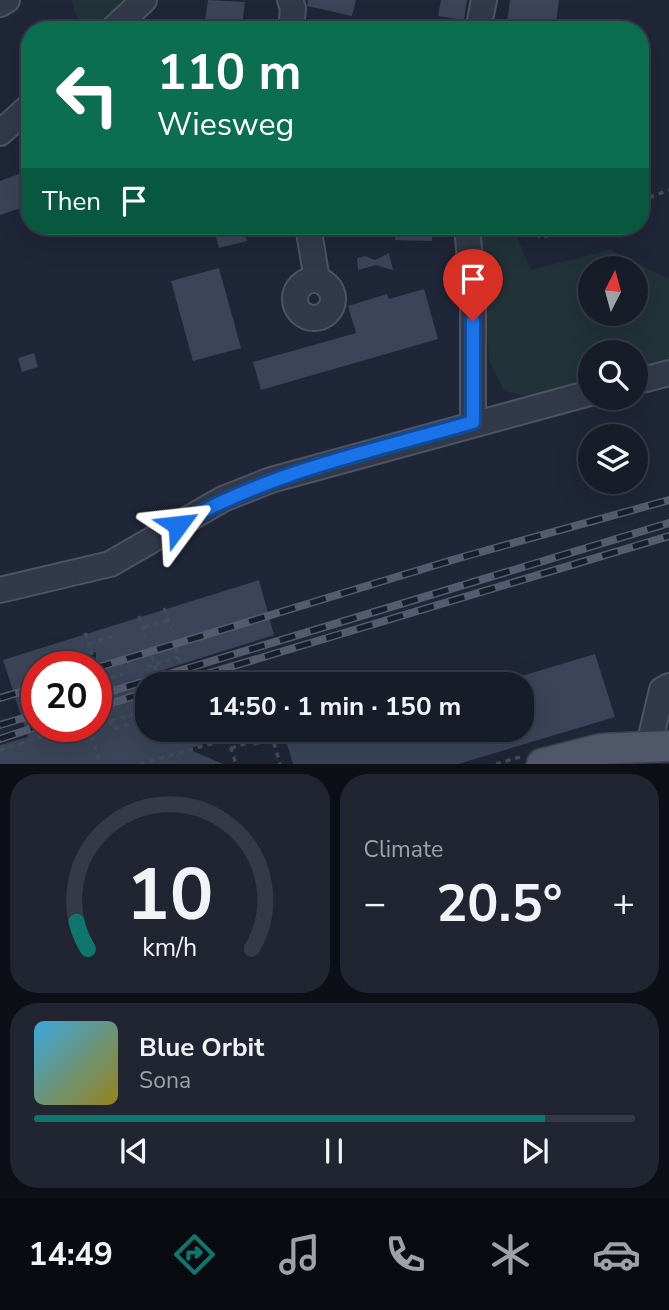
<!DOCTYPE html>
<html lang="en">
<head>
<meta charset="utf-8">
<style>
	:root { --surface:#171c29; --page:#202531; --text:#f1f3f6; --muted:#9ea1a8; --line:#363a46; --accent:#0f766e }
	body { margin:0; font-family:"Nunito Sans",sans-serif; background:var(--page); color:var(--text); height:100vh; display:flex; flex-direction:column; font-size:26px; white-space:nowrap }
	* { box-sizing:border-box; margin:0 }
	p { font-size:23px; color:var(--muted) }
	.icon { flex:none; width:38px; height:38px; fill:none; stroke:currentColor; stroke-width:2; stroke-linecap:round; stroke-linejoin:round }
	.map { position:relative; height:764px; overflow:hidden }
	.sheet { display:flex; flex-direction:column; gap:10px; padding:10px; background:#0d0f17; flex:1 }
	.sheet>* { flex:none }
	.banner { position:absolute; left:21px; top:21px; width:628px; height:214px; border-radius:28px; box-shadow:0 7px 28px #0002,0 0 0 2px var(--line); background:#0b6e4f; color:#fff; overflow:hidden }
	.needle { width:46px; rotate:6deg }
	.fabs { position:absolute; left:578px; top:256px; display:grid; gap:14px }
	.fabs a { display:grid; place-items:center; width:70px; height:70px; border-radius:50%; background:var(--surface); box-shadow:0 7px 28px #0002,0 0 0 2px var(--line); font-size:35px }
	.speed { position:absolute; left:21px; top:651px; display:flex; gap:14px; font-size:35px; font-weight:700; text-align:center }
	.speed>* { display:grid; place-content:center; width:91px; height:91px; border-radius:50%; background:var(--surface); box-shadow:0 7px 28px #0002,0 0 0 2px var(--line); line-height:1 }
	.speed .limit { border:10px solid #d22; background:#fff; color:#111 }
	.pin { position:absolute; display:grid; place-items:center; width:60px; height:60px; color:#fff; margin:-72px -30px; border-radius:50% 50% 50% 0; rotate:-45deg; box-shadow:0 0 7px #0007 }
	.pin .icon { rotate:45deg }
	.me { position:absolute; width:77px; margin:-38px; rotate:60deg; stroke-linejoin:round; filter:drop-shadow(0 0 5px #0008) }
	.turn { display:flex; align-items:center; gap:24px; height:147px; padding:0 21px; font-size:32px }
	.turn .icon { width:91px; height:91px; stroke-width:2.5 }
	.turn b { display:block; font-size:49px; line-height:60px }
	.then { display:flex; align-items:center; height:66px; padding:0 21px; background:#0003; gap:14px; font-size:26px }
	.big { font-size:52px; font-weight:700; line-height:1.1 }
	.sheet .tile { flex:1; display:flex; flex-direction:column; justify-content:center; gap:10px; min-width:0; padding:0 24px; border-radius:28px; background:var(--page) }
	.sheet .dial { align-items:center; gap:0 }
	.dial svg { height:182px; overflow:visible; fill:none; stroke:var(--line); stroke-width:7; stroke-linecap:round; text-anchor:middle }
	.dial text { fill:var(--text); stroke:none }
	.song { display:flex; align-items:center; gap:21px }
	.cover { width:84px; height:84px; border-radius:10px; background:linear-gradient(135deg,hsl(200 70% 55%),hsl(50 70% 35%)) }
	.played { height:7px; border-radius:4px; background:linear-gradient(90deg,var(--accent) 85%,var(--line) 85%) }
	.keys { display:flex; justify-content:space-around; direction:ltr }
	.heat { display:flex; justify-content:space-between; align-items:center; font-size:38px; direction:ltr }
	.sheet .tiles { flex:1; display:grid; gap:10px; grid-template-columns:1fr 1fr }
	.tile:last-child { grid-column:span 2 }
	.trip { position:absolute; left:135px; top:672px; width:399px; height:70px; border-radius:28px; background:var(--surface); box-shadow:0 7px 28px #0002,0 0 0 2px var(--line); font-weight:700; line-height:70px; text-align:center }
	.tabs { display:flex; height:112px; justify-content:space-around; align-items:center; background:#090b10; color:var(--muted) }
	.tabs .icon { width:49px; height:49px }
	.tabs .current { color:var(--accent) }
	.tabs b { font-size:32px; color:var(--text) }
	.map>svg:first-child { display:block }
	.green { fill:#213338; fill-rule:evenodd }
	.building { fill:#3b4458; fill-rule:evenodd }
	.lines { fill:none; stroke-linecap:round; stroke-linejoin:round }
	.minor-casing { stroke:#4d5363; stroke-width:28 }
	.major-casing { stroke:#3c4251; stroke-width:33 }
	.path { stroke:#3e5056; stroke-width:3.5; stroke-dasharray:5 5; stroke-linecap:butt }
	.minor { stroke:#323948; stroke-width:24 }
	.major { stroke:#505768; stroke-width:30 }
	.rail-casing { stroke:#545c6f; stroke-width:8 }
	.rail { stroke:#181e2c; stroke-width:5; stroke-dasharray:16; stroke-linecap:butt }
	.route-casing { stroke:#114b97; stroke-width:18 }
	.route { stroke:#1a73e8; stroke-width:12 }
</style>
</head>
<body>
<div class="map">
<svg width="669" height="764" viewBox="0 0 669 764">
	<rect width="100%" height="100%" fill="#1f2637"/>
	<g class="green">
		<polygon points="71,0 126,0 88,30 81,30"/>
		<path d="M 480,226 L 512,226 L 531,270 L 610,250 L 669,279 L 669,361 L 635,370 L 635,352 L 590,352 L 590,382 L 530,397 L 504,391 L 489,360 ZM 590,268 L 635,268 L 635,313 L 590,313 Z"/>
	</g>
	<g class="building">
		<polygon points="208,0 245,2 242,26 205,21"/>
		<polygon points="308,0 356,0 352,16 307,6"/>
		<polygon points="441,0 467,0 464,20 438,16"/>
		<polygon points="510,0 559,0 555,30 506,30"/>
		<polygon points="30,170 30,205 0,215 0,181"/>
		<polygon points="213,226 243,226 247,241 219,248"/>
		<polygon points="395,226 432,226 432,241 395,240"/>
		<polygon points="389,253 393,270 376,265 358,270 357,258 365,256 375,260"/>
		<polygon points="219,268 241,348 193,361 171,281"/>
		<polygon points="424,289 438,339 261,390 253,362 356,333 348,306 387,294 389,299"/>
		<polygon points="34,353 38,367 22,372 18,358"/>
		<path d="M 259,580 L 274,635 L 147,675 L 147,730 L 237,730 L 238,733 L 188,749 L 223,764 L 0,764 L 0,745 L 28,737 L 3,660 ZM 96,652 L 96,726 L 61,726 L 37,734 L 37,667 L 50,667 Z"/>
		<polygon points="595,654 615,717 458,764 293,764 285,737 254,746 249,730 325,730 326,734 341,730 522,730 522,676"/>
	</g>
	<g class="lines">
		<defs>
			<g id="minor">
				<polyline points="290,0 293,8 291,30"/>
				<polyline points="0,4 7,0"/>
				<polyline points="112,30 144,0"/>
				<polyline points="478,30 484,0"/>
				<polyline points="0,133 30,106"/>
				<polyline points="308,226 317,280"/>
				<polyline points="467,226 473,295 473,422"/>
				<circle cx="314" cy="299" r="19"/>
				<polyline points="635,382 669,373"/>
				<polyline points="0,590 110,564 223,499 271,480 590,393"/>
				<polyline points="649,745 662,690 669,686"/>
			</g>
			<polyline id="major" points="542,764 601,749 669,746"/>
		</defs>
		<use href="#minor" class="minor-casing"/>
		<use href="#major" class="major-casing"/>
		<g class="path">
			<polyline points="85,30 91,24"/>
			<polyline points="640,201 669,190"/>
			<polyline points="530,226 541,238 574,226"/>
			<polyline points="164,608 171,630"/>
			<polyline points="139,616 146,638"/>
			<polyline points="144,627 168,620"/>
			<polyline points="85,633 92,655"/>
			<polyline points="89,644 113,636"/>
			<polyline points="175,648 181,665"/>
			<polyline points="152,656 157,673"/>
			<polyline points="156,664 178,657"/>
			<polyline points="147,667 154,665"/>
			<polyline points="98,672 103,689"/>
			<polyline points="101,680 123,674"/>
			<polyline points="108,711 113,729 147,718"/>
			<polyline points="96,720 109,716"/>
			<polyline points="111,721 138,713"/>
			<polyline points="89,726 100,764"/>
			<polyline points="231,748 272,736 280,764"/>
			<polyline points="0,750 75,726"/>
			<polyline points="140,764 228,739 236,764"/>
			<polyline points="496,764 520,757"/>
		</g>
		<use href="#minor" class="minor"/>
		<use href="#major" class="major"/>
		<defs>
			<g id="rail">
				<polyline points="96,668 459,558 669,500"/>
				<polyline points="173,684 669,536"/>
				<polyline points="96,696 669,523"/>
				<polyline points="0,698 37,687"/>
				<polyline points="96,708 147,692"/>
				<polyline points="0,725 37,714"/>
				<polyline points="0,739 39,726"/>
			</g>
		</defs>
		<use href="#rail" class="rail-casing"/>
		<use href="#rail" class="rail"/>
	</g>
	<g class="lines">
		<defs>
			<path id="route" d="M 178,525 C 268,472 373,451 473,422 L 473,321"/>
		</defs>
		<use href="#route" class="route-casing"/>
		<use href="#route" class="route"/>
	</g>
</svg>
<div class="fabs">
<a><svg class="needle" viewBox="-14 -14 28 28"><path d="M0-13l5 13h-10z" fill="#e53935"/><path d="M0 13l5-13h-10z" fill="#9ea1a8"/></svg></a>
<a><svg class="icon" aria-label="search" viewBox="0 0 24 24"><circle cx="10" cy="10" r="6"/><path d="M15 15l6 6"/></svg></a>
<a><svg class="icon" aria-label="layers" viewBox="0 0 24 24"><path d="M12 4l9 5-9 5-9-5zM3 14l9 5 9-5"/></svg></a>
</div>
<div class="speed"><div class="limit">20</div></div>
<div class="pin" style="left:473px;top:321px;background:#d93025"><svg class="icon" aria-label="arrive" viewBox="0 0 24 24"><path d="M6 21V4h12l-3 4 3 4H6"/></svg></div>
<svg class="me" style="left:178px;top:525px" viewBox="-20 -20 40 40"><path d="M0-17L14 15 0 8-14 15z" fill="#1a73e8" stroke="#fff" stroke-width="4"/></svg>
<div class="trip">14:50 · 1 min · 150 m</div>
<div class="banner">
<div class="turn"><svg class="icon" aria-label="left" viewBox="0 0 24 24"><path d="M17 20v-9H6M10 6l-5 5 5 5"/></svg><div><b>110 m</b>Wiesweg</div></div>
<div class="then">Then<svg class="icon" aria-label="arrive" viewBox="0 0 24 24"><path d="M6 21V4h12l-3 4 3 4H6"/></svg></div>
</div>
</div>
<section class="sheet">
<div class="tiles">
<div class="tile dial"><svg viewBox="0 0 100 80">
<path d="M14 69A42 42 0 1 1 86 69"/>
<path d="M14 69A42 42 0 0 1 9 57" stroke="#0f766e"/>
<text x="50" y="56" font-size="32" font-weight="700">10</text>
<text x="50" y="72" font-size="11">km/h</text>
</svg></div>
<div class="tile"><p>Climate</p>
<div class="heat"><a>−</a><b class="big">20.5°</b><a>+</a></div>
</div>
<div class="tile">
<div class="song"><i class="cover"></i><div><b>Blue Orbit</b><p>Sona</p></div></div>
<div class="played"></div>
<div class="keys"><svg class="icon" aria-label="previous" viewBox="0 0 24 24"><path d="M18 5L8 12l10 7zM5 5v14"/></svg><svg class="icon" aria-label="pause" viewBox="0 0 24 24"><path d="M8 5v14M16 5v14"/></svg><svg class="icon" aria-label="next" viewBox="0 0 24 24"><path d="M6 5l10 7-10 7zM19 5v14"/></svg></div>
</div>
</div>
</section>
<nav class="tabs">
<b>14:49</b>
<svg class="icon current" aria-label="directions" viewBox="0 0 24 24"><path d="M12 3l9 9-9 9-9-9zM9 14v-3h6M13 9l2 2-2 2"/></svg>
<svg class="icon" aria-label="music" viewBox="0 0 24 24"><path d="M9 18V5l10-2v13"/><circle cx="6" cy="18" r="3"/><circle cx="16" cy="16" r="3"/></svg>
<svg class="icon" aria-label="phone" viewBox="0 0 24 24"><path d="M5 4h4l2 5-3 2q2 4 5 5l2-3 5 2v4C11 20 4 13 5 4z"/></svg>
<svg class="icon" aria-label="climate" viewBox="0 0 24 24"><path d="M12 3v18M4 7l16 10M4 17L20 7"/></svg>
<svg class="icon" aria-label="car" viewBox="0 0 24 24"><path d="M5 17H2v-5l4-1 3-4h7l3 4 3 1v5h-3M9 17h6M6 11h13"/><circle cx="7" cy="17" r="2"/><circle cx="17" cy="17" r="2"/></svg>
</nav>
</body>
</html>
